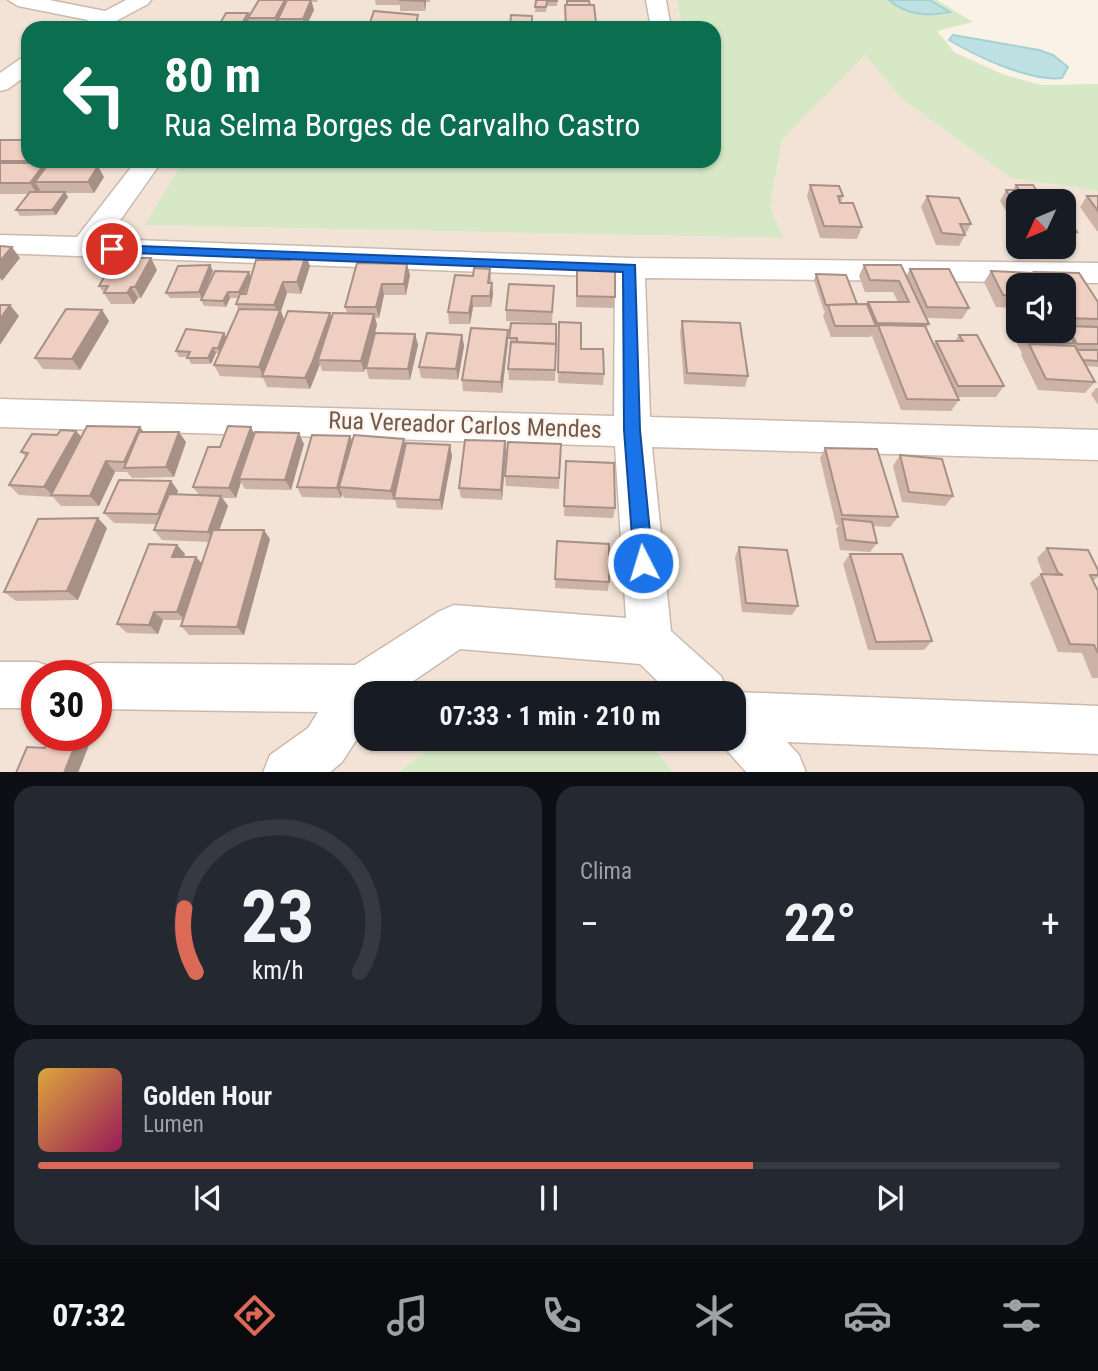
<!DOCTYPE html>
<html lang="pt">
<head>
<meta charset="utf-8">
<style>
	:root { --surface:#171b24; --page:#242831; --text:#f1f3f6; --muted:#9ea1a6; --line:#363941; --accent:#db6956 }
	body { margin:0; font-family:"Roboto Condensed",sans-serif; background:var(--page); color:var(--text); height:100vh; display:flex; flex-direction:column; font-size:26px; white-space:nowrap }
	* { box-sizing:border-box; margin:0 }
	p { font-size:23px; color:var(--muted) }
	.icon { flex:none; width:38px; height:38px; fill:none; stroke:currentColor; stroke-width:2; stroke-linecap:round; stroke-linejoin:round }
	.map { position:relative; height:772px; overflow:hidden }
	.side { display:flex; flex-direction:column; gap:14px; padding:14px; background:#0d0f14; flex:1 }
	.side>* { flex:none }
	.guide { position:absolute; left:21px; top:21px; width:700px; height:147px; border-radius:21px; box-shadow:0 2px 5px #0004; background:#0b6e4f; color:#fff; overflow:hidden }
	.needle { width:46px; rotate:226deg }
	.buttons { position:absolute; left:1006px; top:189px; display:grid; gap:14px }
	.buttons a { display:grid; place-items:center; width:70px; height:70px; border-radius:14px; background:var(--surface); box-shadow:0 2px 5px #0004; font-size:35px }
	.speed { position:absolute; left:21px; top:660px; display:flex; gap:14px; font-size:35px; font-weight:700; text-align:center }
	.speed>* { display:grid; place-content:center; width:91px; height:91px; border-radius:50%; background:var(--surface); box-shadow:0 2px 5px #0004; line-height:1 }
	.speed .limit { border:10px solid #d22; background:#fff; color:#111 }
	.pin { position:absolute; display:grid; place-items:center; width:60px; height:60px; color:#fff; margin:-30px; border:4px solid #fff; border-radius:50%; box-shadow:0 2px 7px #0007 }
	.me { position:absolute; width:77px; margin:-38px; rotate:355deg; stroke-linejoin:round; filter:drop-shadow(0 0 5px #0008) }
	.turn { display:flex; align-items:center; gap:24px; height:147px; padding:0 28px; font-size:32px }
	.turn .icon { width:91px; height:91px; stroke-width:2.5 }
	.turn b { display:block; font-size:49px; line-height:60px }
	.big { font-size:52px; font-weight:700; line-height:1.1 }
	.side .tile { flex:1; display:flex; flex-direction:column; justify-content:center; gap:10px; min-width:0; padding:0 24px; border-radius:21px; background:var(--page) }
	.side .dial { align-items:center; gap:0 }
	.dial svg { height:182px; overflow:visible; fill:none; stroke:var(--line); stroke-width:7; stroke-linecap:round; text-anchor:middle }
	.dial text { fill:var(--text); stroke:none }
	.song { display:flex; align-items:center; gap:21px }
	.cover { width:84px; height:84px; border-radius:10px; background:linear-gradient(135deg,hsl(40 70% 55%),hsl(330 70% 35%)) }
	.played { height:7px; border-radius:4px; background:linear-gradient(90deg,var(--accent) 70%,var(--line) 70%) }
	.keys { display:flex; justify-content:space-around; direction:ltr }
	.heat { display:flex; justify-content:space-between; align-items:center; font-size:38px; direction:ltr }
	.side .tiles { flex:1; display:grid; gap:14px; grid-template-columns:1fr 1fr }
	.tile:last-child { grid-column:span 2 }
	.trip { position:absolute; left:354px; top:681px; width:392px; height:70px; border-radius:21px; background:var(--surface); box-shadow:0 2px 5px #0004; font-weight:700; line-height:70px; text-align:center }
	.tab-bar { display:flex; height:112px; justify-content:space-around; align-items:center; background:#090b0e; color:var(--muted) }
	.tab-bar .icon { width:49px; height:49px }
	.tab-bar .on { color:var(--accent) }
	.tab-bar b { font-size:32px; color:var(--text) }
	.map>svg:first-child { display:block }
	.residential { fill:#f2e3d6; fill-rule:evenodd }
	.green { fill:#d7e8c7 }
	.water { fill:#bde1e3; stroke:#a4d1d4; stroke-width:2 }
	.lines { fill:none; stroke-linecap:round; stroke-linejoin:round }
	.minor-casing { stroke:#ccb9ae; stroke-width:3 }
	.minor { fill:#fff; fill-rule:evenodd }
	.wall { fill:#cdb2a6 }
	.shaded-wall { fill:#a79187 }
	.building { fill:#eecfc1; stroke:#a79187; stroke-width:2 }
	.route { fill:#1a73e8; stroke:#114b97; stroke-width:2 }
	.labels { text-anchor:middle; stroke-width:5; stroke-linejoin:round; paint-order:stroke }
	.street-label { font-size:24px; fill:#73584d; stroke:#fef6ed }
</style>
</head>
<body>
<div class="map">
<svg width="1098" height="773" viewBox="0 0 1098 773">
	<rect width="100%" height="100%" fill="#fbf2e7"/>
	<path class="residential" d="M 0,0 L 677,0 L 682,28 L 28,28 L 28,161 L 183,161 L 146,225 L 784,238 L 770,207 L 782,140 L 865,55 L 901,98 L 1011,178 L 1098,191 L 1098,772 L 673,772 L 647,739 L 733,738 L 733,693 L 576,693 L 540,683 L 523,693 L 366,693 L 366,738 L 446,739 L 424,751 L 400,772 L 0,772 ZM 1018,201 L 1064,201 L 1064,247 L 1018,247 ZM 1018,285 L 1064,285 L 1064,331 L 1018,331 ZM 37,676 L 96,676 L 96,735 L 37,735 Z"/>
	<g class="green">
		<polygon points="677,0 937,0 973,22 937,31 954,52 1002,74 1041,85 1098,84 1098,191 1011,178 901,98 865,55 782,140 770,207 784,238 145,225 183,161 714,161 714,28 682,28"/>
		<polygon points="446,738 647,739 673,772 400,772 424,751"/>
	</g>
	<g class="water">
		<path d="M 889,0 L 929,0 L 950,12 C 929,17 906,15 889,0 Z"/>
		<path d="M 953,35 L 1039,50 L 1053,55 L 1068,67 L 1062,78 C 1030,82 976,56 949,40 Z"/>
	</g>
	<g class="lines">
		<defs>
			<g id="minor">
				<polygon points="8,0 49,0 105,11 126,0 151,0 148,4 103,28 77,28 88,20 18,6"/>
				<polygon points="646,0 666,0 671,28 651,28"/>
				<polygon points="28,57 28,74 8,89 0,91 0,73 20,59"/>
				<polygon points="136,161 162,161 107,239 630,258 1098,263 1098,283 645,278 650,417 1098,430 1098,460 652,447 671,631 721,676 728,693 670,693 640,664 460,649 396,693 366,693 366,725 342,762 329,773 263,773 270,755 308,728 318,712 96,709 96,676 77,676 79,669 96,663 355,665 438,612 454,605 626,618 615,446 0,427 0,399 614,416 615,277 0,253 0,235 77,237"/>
				<polygon points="0,662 37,662 54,668 57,676 37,676 37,708 0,708"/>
				<polygon points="733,692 1098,706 1098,754 787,742 799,755 806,773 747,773 716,738 733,738 733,693 730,693"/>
			</g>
		</defs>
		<use href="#minor" class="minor-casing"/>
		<use href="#minor" class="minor"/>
	</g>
	<g class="wall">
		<polygon points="259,0 318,0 317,2 312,2 314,10 306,28 280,28 280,26 278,28 251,28 249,20 244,28 220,28 219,25 248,13 249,16"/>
		<polygon points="375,0 430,0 430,2 426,2 425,11 400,11 400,5 376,5"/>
		<polygon points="538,0 557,0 557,6 547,6 546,12 535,12 536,1"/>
		<polygon points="565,5 596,23 595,28 565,28"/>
		<polygon points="418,15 418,21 417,28 368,28"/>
		<polygon points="0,140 28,161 63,161 59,167 104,177 94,193 65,193 68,197 56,215 20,216 16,210 28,194 0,194"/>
		<polygon points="810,185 843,196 841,203 862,227 857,239 820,238 807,196"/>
		<polygon points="1016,185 1033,185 1018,201 1018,226 1015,226 1000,201 1006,190 1013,190"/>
		<polygon points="927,196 971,224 959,246 936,245 921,207"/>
		<polygon points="1087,196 1098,196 1098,231 1097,231 1080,207"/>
		<polygon points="1064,211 1077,232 1073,238 1064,237"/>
		<polygon points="357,263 410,275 406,295 384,295 379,318 375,318 377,325 375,333 415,334 418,345 410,380 369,379 366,368 371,348 364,372 322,371 320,364 310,389 267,387 263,378 220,376 214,365 219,354 216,353 211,364 191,364 188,357 179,357 176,351 226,338 239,310 236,304 239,298 230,298 226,307 204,306 201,300 249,272 251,277 310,266 301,294 287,293 281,311 284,321 330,313 331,319 347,313 345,307"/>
		<polygon points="210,265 213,271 202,298 170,298 166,293"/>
		<polygon points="864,265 906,276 910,269 969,308 962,319 926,318 929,324 926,328 934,344 936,341 955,341 959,335 1004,386 996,397 957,397 959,400 951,411 901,410 872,336 873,335 872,335 870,337 831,337 823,316 825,311 824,311 814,280 816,274 857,304 867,304 868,302 898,302 893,292 865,292 859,276"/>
		<polygon points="490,269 493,294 491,307 473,307 470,324 449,324 448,312 473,276"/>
		<polygon points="157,270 141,298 138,298 134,304 111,304 99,286"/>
		<polygon points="577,270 615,297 614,308 576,307"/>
		<polygon points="991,271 1032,273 1032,274 1034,272 1079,273 1098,302 1098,367 1086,366 1095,382 1085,393 1038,390 1021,355 1022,353 1014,338 1019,331 1064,331 1064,285 1018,285 1018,308 996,307 984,282"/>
		<polygon points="554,286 552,323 506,321 506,310"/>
		<polygon points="102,310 109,321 80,370 43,369 35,358"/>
		<polygon points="682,321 748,376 745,387 684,384 680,332"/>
		<polygon points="559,322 604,374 603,385 558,383"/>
		<polygon points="511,323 556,352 555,381 509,380 508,369"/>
		<polygon points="462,335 464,346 458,380 421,378 419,367"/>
		<polygon points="508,341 502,393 463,391 462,380"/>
		<polygon points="1096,388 1098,388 1098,405 1091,394"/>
		<polygon points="76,431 81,437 144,432 186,442 174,477 132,478 127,472 115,472 99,506 61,506 53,497 19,495 9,485 26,457 21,452 57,435"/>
		<polygon points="254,434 304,444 291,490 245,489 241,482 236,498 222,498 228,506 219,530 270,539 244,635 189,635 181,626 183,620 163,620 158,634 127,633 117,624 177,545 185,554 184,557 196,557 202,564 209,542 162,540 154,530 156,524 114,523 104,513 171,481 178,491 177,494 199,495 193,487 220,447"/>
		<polygon points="505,441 506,452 502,500 461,498 459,488"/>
		<polygon points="352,442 406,446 450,445 452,456 442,510 397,508 395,500 344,498 342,494 341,498 302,497 297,487"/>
		<polygon points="561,444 559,489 506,486 505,476"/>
		<polygon points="825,448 898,517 890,527 873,526 877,543 870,552 840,550 836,529 839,525 836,525 820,458"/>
		<polygon points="900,455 953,496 945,506 902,502 893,466"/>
		<polygon points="566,461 615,508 613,518 564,516"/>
		<polygon points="107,528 78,600 16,601 4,592"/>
		<polygon points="557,541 609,582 608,591 555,588"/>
		<polygon points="739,547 798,606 792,615 742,612 735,557"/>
		<polygon points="1047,548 1098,570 1098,577 1093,581 1098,591 1098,678 1092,678 1082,653 1058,652 1030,583 1041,574 1043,574 1037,558"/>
		<polygon points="850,554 932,641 924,650 868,650 843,564"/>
	</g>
	<g class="shaded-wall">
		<polygon points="285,0 287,0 283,19 278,19 280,26 278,28 275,18"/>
		<polygon points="311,0 314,10 305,28 303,19"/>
		<polygon points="424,0 426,0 426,5 425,11"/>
		<polygon points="248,13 250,18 248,18 249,20 244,28 242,28 241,25"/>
		<polygon points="49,161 63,161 55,172"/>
		<polygon points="45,163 51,174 35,182 40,190 37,194 30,183"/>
		<polygon points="98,166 104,177 94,193 88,182"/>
		<polygon points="65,192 68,197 56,215 52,210"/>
		<polygon points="12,247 20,258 2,281 0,278 0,261"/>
		<polygon points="306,255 310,266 301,294 297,282"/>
		<polygon points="151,258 157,270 141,298 135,287"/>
		<polygon points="407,264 410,275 406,295 404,284"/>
		<polygon points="210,265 213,271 202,298 199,292"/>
		<polygon points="249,272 251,278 242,298 239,292"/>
		<polygon points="283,282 287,293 281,311 285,322 263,376 259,367 279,315 274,305"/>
		<polygon points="492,283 493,294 491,307 490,296"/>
		<polygon points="382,284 384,295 379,318 376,307"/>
		<polygon points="131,287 138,298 134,304 127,293"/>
		<polygon points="228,292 230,298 226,307 223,301"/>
		<polygon points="472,296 473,307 470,324 469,313"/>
		<polygon points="10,305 19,316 0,345 0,319"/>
		<polygon points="102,310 109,321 80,370 72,359"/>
		<polygon points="330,313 333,324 318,360 320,364 310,389 305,378"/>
		<polygon points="374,314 377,325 364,372 361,361"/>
		<polygon points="508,330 508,341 502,393 501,382"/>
		<polygon points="224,333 227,339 220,354 218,348"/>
		<polygon points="415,334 418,345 410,380 408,369"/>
		<polygon points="462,335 464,346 458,380 456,369"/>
		<polygon points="213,348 216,353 211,364 208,358"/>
		<polygon points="140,427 148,437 129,468 124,462"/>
		<polygon points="251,427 256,437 239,479 241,482 236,498 229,488"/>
		<polygon points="76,431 85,441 53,495 44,487"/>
		<polygon points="179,432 186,442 174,477 166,467"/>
		<polygon points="299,433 304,444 291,490 285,480"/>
		<polygon points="350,436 354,447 339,487 342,494 341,498 337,488"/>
		<polygon points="404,439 406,449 394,498 394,501 391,491"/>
		<polygon points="505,441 506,452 502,500 501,490"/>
		<polygon points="450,445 452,456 442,510 440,500"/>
		<polygon points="106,461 115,472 99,506 90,496"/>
		<polygon points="171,481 178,491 166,524 158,514"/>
		<polygon points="221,496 228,506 215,542 208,532"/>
		<polygon points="98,518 107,528 78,600 67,591"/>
		<polygon points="264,530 270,539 244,635 237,627"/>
		<polygon points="177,545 185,554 180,566 172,557"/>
		<polygon points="196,557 204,566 185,620 177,612"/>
		<polygon points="154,612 163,620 158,634 149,625"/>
		<polygon points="79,735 93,735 78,773 64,773"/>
	</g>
	<g class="building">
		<polygon points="259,0 285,0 275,18 248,18"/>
		<polygon points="287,0 311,0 303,19 278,19"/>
		<polygon points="399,0 424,0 424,1"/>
		<polygon points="538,0 557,0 557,1 547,1 546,7 535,7 536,1"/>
		<polygon points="567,1 589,1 590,5 567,5"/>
		<polygon points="565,5 594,5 596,23 581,23 581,28 566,28"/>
		<polygon points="374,11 418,15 416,24 368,28"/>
		<polygon points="226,13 248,13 241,25 219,25"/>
		<polygon points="511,15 532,16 532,27 510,27"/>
		<polygon points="0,140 28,140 28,161 49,161 0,161"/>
		<polygon points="0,163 45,163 30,183 0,183"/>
		<polygon points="98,166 88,182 35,182 46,167"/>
		<polygon points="810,185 839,186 843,196 838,196 840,203 853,203 862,227 824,226"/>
		<polygon points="1016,185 1033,185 1043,201 1018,201 1018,210 1006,190 1019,190"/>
		<polygon points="30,192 65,192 52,210 16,210"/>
		<polygon points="927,196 959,198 971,224 960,224 965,235 942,233"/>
		<polygon points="1087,196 1098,196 1098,211"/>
		<polygon points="1041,198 1056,199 1057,201 1043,201"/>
		<polygon points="1064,211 1077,232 1064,231"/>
		<polygon points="0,246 12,247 0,261"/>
		<polygon points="293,255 306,255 297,282 283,282 274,305 236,304 240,294 246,294 256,260 291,260"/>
		<polygon points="134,258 151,258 135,287 131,287 127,293 104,293 108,286 99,286 113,262 131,263"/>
		<polygon points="357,263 407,264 404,284 382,284 376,307 345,307"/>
		<polygon points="210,265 199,292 166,293 178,266"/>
		<polygon points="864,265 901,265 929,324 877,323 868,302 909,302 899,281 870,280"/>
		<polygon points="474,268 490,269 488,283 492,283 490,296 472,296 469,313 448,312 455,275 473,276"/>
		<polygon points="910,269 949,269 969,308 927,307"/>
		<polygon points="577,270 615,271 615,297 577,296"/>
		<polygon points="215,271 249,272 239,292 228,292 223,301 201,300"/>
		<polygon points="991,271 1032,273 1039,285 1018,285 1018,296 1003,295"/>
		<polygon points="1034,272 1079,273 1098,302 1098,319 1064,318 1064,285 1042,285"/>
		<polygon points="816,274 846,275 857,304 826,305"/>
		<polygon points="509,284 554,286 552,312 506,310"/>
		<polygon points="867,304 876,326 835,326 828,305"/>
		<polygon points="0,305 10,305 0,319"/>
		<polygon points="66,309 102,310 72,359 35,358"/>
		<polygon points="239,309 280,310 259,367 214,365"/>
		<polygon points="288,311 330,313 312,363 305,378 262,376"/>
		<polygon points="333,313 374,314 361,361 318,360"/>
		<polygon points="682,321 740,323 748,376 687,373"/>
		<polygon points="559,322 581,323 581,349 603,349 604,374 558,372"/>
		<polygon points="511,323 556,324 556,347 556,344 517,342 517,338 509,338"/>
		<polygon points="878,325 925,326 959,400 907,399"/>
		<polygon points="1067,326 1098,327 1098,344 1077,344"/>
		<polygon points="1064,327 1074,343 1031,343 1024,331 1064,331"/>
		<polygon points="471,328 508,330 501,382 462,380"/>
		<polygon points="186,329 224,333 218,348 213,348 208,358 187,358 190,352 176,351"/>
		<polygon points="375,333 415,334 408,369 366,368"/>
		<polygon points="427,333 462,335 456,369 419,367"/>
		<polygon points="959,335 977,335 1004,386 958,386 936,341 963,341"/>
		<polygon points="511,342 556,344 555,370 508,369"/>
		<polygon points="1029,344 1075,346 1095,382 1046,379"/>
		<polygon points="1077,350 1098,350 1098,361 1083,360"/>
		<polygon points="87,426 140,427 124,462 106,461 90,496 51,495"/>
		<polygon points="228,426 251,427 229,488 193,487 208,447 220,447"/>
		<polygon points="61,430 76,431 44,487 9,485 28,453 21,452 32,434 57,435"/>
		<polygon points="139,432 179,432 166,467 124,468"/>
		<polygon points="255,432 299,433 285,480 239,479"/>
		<polygon points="312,435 350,436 337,488 297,487"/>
		<polygon points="354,435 404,439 391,491 339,487"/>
		<polygon points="465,440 505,441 501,490 459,488"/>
		<polygon points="508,442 561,444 559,478 505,476"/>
		<polygon points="406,443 450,445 440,500 394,498"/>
		<polygon points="825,448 877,449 898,517 842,515"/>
		<polygon points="900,455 942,459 953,496 909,492"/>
		<polygon points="566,461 614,463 615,508 564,506"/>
		<polygon points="119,480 171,481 158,514 104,513"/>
		<polygon points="169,494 221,496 208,532 154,530"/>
		<polygon points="98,518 67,591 4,592 38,519"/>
		<polygon points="842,519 872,522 877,543 846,540"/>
		<polygon points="213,530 264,530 237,627 181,626"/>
		<polygon points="557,541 609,544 609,582 555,579"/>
		<polygon points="149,544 177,545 172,557 196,557 177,612 154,612 149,625 117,624"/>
		<polygon points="739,547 787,550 798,606 746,603"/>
		<polygon points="1047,548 1088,550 1098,570 1098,575 1090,575 1098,591 1098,653 1094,645 1070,644 1041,574 1063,575 1058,573"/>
		<polygon points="850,554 902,554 932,641 876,642"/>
		<polygon points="50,735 79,735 64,773 16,773 27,747 45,748"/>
	</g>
	<polygon class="route" points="112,245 635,265 640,430 653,563 650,569 643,571 637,569 634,563 624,430 623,272 107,252 107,246"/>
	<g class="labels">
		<g class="street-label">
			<text transform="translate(465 425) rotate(2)" y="8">Rua Vereador Carlos Mendes</text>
		</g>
	</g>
</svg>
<div class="buttons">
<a><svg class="needle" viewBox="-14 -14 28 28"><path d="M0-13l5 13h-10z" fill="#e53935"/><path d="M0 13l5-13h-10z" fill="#9ea1a6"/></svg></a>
<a><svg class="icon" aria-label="sound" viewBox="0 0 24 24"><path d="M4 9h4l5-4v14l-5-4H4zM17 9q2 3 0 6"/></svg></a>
</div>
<div class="speed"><div class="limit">30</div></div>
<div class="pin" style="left:112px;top:249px;background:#d93025"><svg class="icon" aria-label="arrive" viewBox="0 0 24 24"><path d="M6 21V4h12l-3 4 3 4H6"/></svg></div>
<svg class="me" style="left:643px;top:563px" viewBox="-20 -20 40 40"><circle r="17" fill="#1a73e8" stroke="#fff" stroke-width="3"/><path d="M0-11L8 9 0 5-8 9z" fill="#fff"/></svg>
<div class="trip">07:33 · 1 min · 210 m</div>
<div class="guide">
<div class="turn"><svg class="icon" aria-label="left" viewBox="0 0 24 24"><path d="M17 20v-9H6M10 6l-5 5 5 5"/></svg><div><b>80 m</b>Rua Selma Borges de Carvalho Castro</div></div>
</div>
</div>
<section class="side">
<div class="tiles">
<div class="tile dial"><svg viewBox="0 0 100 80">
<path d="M14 69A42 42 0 1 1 86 69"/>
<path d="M14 69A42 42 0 0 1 9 41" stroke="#db6956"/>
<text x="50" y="56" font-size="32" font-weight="700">23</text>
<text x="50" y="72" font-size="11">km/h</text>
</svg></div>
<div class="tile"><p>Clima</p>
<div class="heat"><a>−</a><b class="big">22°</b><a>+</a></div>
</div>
<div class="tile">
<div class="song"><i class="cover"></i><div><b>Golden Hour</b><p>Lumen</p></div></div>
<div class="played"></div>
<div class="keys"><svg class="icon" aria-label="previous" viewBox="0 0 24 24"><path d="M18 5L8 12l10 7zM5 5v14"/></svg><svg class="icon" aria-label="pause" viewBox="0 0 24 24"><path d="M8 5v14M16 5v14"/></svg><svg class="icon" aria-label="next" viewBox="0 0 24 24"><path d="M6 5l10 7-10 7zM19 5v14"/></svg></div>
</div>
</div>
</section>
<nav class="tab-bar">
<b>07:32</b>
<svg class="icon on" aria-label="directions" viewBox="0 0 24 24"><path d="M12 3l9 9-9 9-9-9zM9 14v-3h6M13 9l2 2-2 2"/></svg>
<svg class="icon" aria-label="music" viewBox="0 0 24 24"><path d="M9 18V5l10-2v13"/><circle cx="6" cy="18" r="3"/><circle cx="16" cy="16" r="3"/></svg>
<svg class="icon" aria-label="phone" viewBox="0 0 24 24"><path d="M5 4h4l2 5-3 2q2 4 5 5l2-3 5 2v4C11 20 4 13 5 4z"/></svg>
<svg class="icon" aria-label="climate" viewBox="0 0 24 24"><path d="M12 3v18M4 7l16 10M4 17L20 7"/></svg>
<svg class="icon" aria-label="car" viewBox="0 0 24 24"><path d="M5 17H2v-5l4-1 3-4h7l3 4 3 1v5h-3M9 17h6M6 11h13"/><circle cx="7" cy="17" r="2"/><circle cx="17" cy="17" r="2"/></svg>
<svg class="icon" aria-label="filters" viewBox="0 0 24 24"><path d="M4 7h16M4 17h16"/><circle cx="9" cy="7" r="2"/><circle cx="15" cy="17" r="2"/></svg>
</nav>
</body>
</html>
